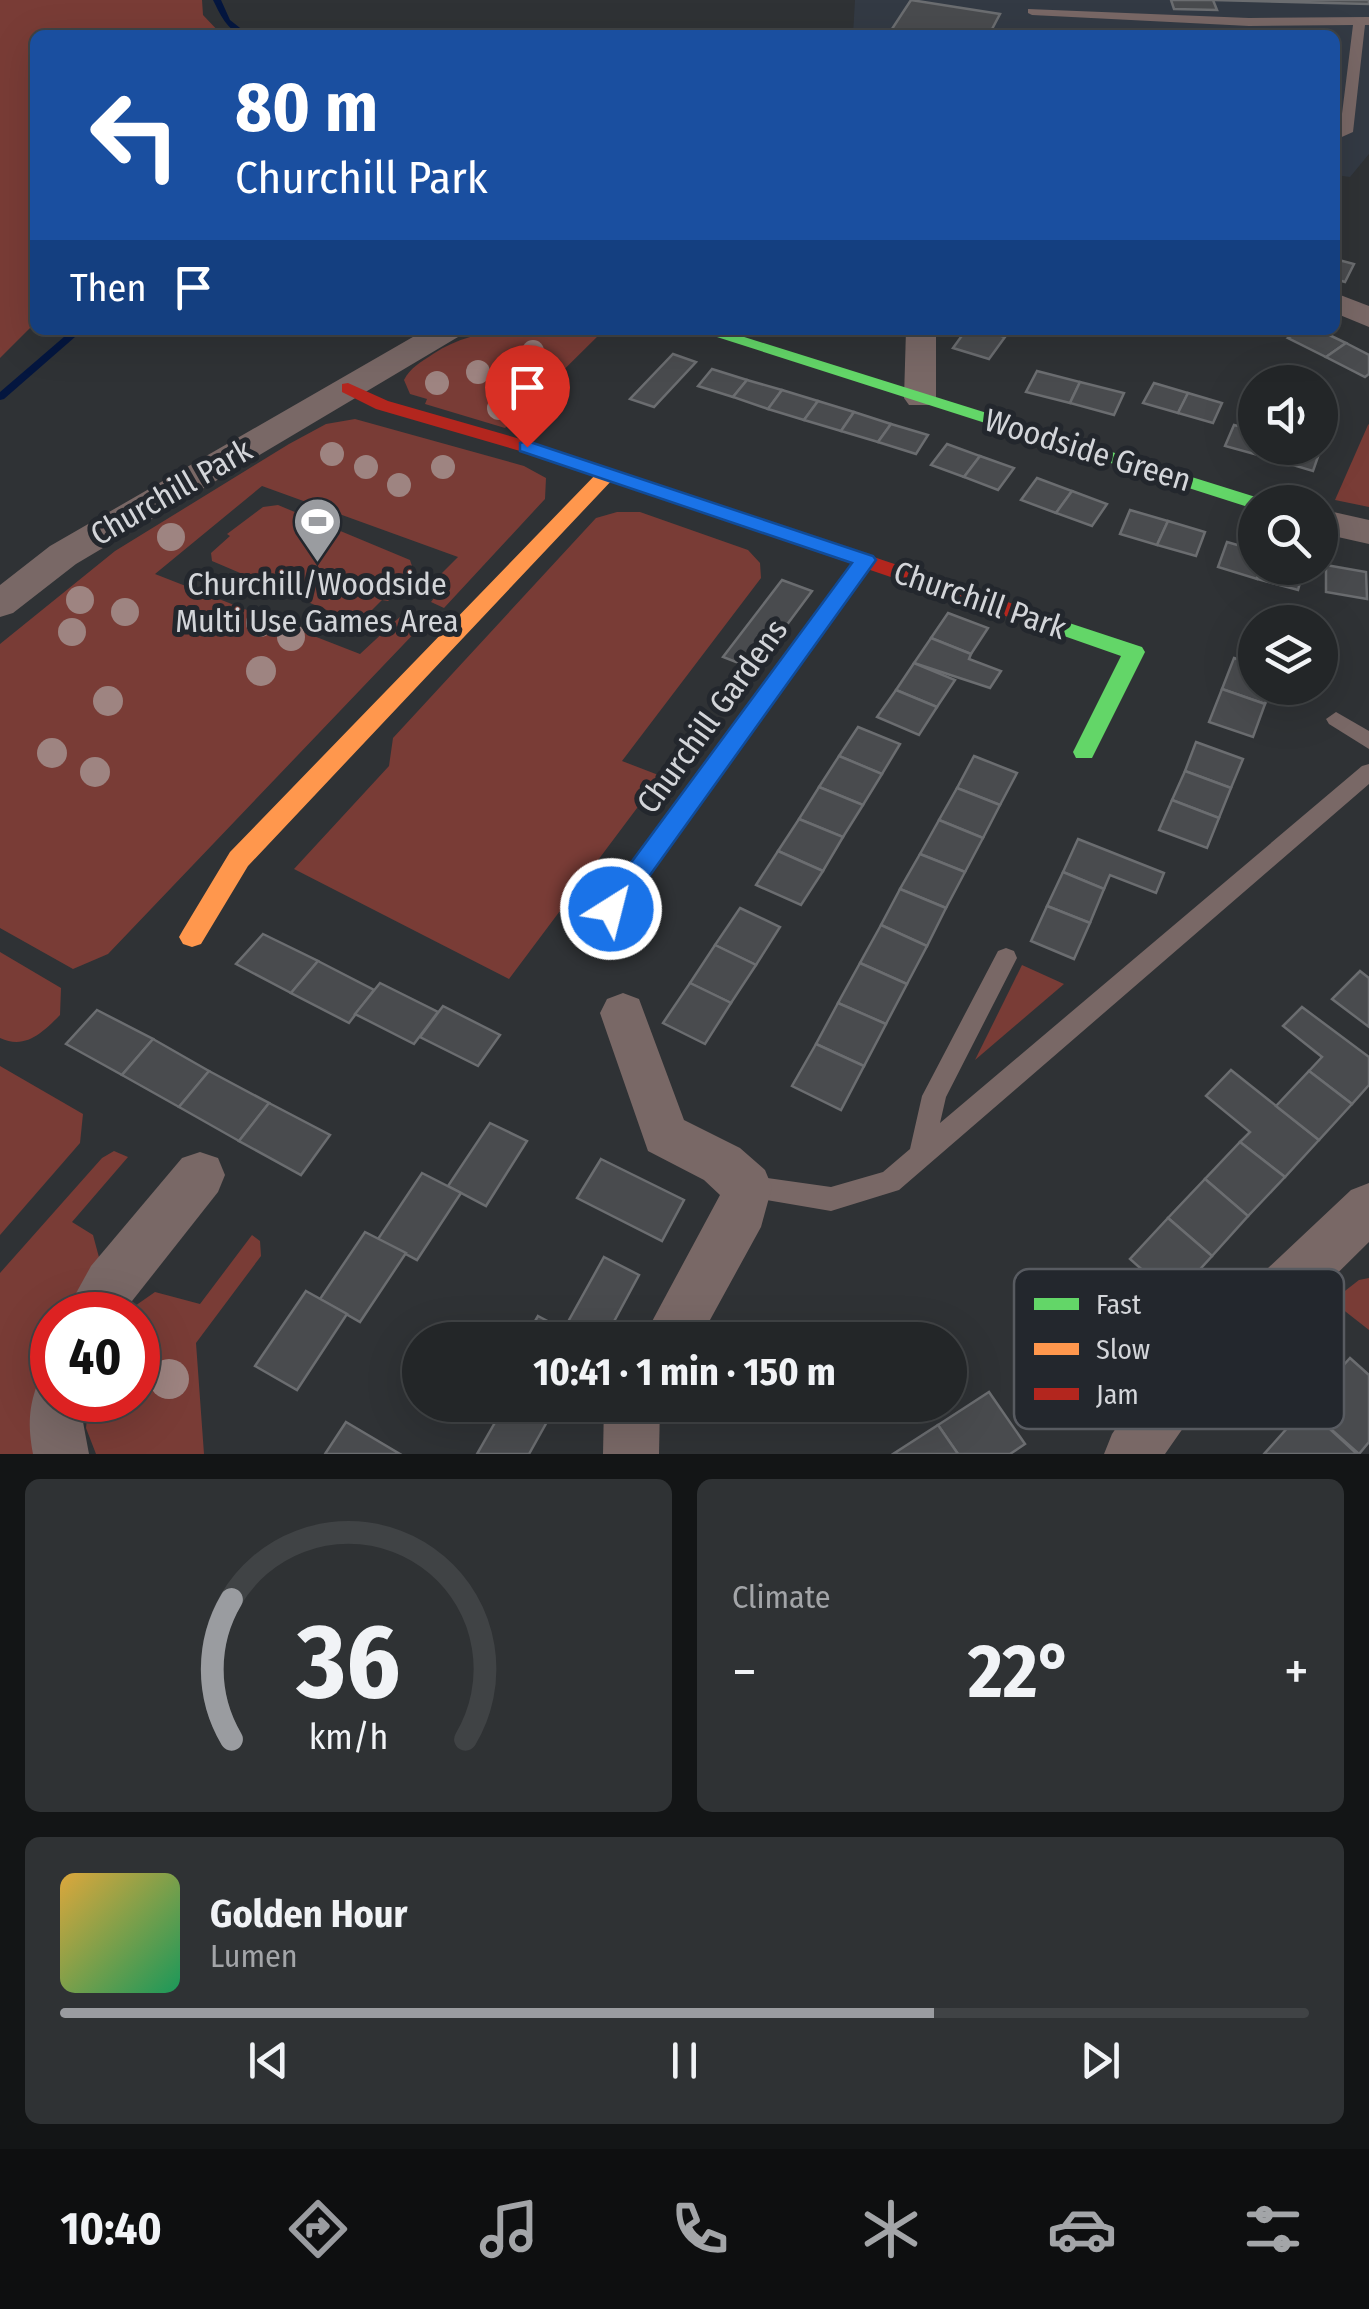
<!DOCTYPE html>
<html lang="en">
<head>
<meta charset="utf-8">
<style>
	:root { --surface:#232628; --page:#2f3234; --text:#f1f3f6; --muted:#a3a5a8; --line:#404345; --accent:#9a9ca0 }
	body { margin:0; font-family:"Fira Sans Condensed",sans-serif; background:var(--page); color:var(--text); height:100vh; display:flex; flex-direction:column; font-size:38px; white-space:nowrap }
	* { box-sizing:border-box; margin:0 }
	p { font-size:32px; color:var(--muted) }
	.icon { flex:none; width:55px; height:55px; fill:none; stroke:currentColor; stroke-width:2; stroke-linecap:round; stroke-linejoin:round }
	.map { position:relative; height:1454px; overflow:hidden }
	.panel { display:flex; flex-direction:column; gap:25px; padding:25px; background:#131516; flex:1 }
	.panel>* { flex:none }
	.top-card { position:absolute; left:30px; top:30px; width:1310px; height:305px; border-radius:15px; box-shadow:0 10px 40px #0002,0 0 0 2px var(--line); background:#1a4fa0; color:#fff; overflow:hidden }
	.tools { position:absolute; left:1238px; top:365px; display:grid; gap:20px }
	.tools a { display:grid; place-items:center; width:100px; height:100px; border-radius:50%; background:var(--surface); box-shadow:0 10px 40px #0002,0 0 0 2px var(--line); font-size:50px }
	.speed { position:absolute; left:30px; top:1292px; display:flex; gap:20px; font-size:50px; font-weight:700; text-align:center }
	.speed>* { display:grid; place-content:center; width:130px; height:130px; border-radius:50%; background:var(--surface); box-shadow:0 10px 40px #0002,0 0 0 2px var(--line); line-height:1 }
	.speed .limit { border:15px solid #d22; background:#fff; color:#111 }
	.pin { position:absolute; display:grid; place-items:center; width:85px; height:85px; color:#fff; margin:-102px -42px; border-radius:50% 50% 50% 0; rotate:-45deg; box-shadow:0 0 10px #0007 }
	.pin .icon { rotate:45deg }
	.me { position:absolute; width:110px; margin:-55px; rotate:36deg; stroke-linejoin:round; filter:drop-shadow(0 0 8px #0008) }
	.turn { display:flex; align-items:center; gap:35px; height:210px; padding:0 40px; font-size:45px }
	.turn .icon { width:130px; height:130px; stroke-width:2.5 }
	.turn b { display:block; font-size:70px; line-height:85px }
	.then { display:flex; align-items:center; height:95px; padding:0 40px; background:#0003; gap:20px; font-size:38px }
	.big { font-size:75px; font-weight:700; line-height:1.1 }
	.panel .card { flex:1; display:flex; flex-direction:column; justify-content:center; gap:15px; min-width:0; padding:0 35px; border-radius:15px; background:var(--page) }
	.panel .dial { align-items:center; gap:0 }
	.dial svg { height:260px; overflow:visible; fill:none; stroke:var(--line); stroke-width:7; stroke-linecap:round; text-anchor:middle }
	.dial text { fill:var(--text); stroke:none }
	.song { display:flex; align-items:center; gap:30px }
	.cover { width:120px; height:120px; border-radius:15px; background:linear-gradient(135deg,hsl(40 70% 55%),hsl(150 70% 35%)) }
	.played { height:10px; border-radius:5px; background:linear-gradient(90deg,var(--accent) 70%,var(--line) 70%) }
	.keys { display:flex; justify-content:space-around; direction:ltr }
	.heat { display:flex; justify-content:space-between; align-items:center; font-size:55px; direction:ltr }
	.panel .tiles { flex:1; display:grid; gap:25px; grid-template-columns:1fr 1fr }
	.card:last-child { grid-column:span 2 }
	.trip { position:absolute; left:402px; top:1322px; width:565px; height:100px; border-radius:50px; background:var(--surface); box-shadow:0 10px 40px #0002,0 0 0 2px var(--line); font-weight:700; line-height:100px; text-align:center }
	.tabs { display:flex; height:160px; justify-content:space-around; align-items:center; background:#0e0f10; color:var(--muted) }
	.tabs .icon { width:70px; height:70px }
	.tabs .current { color:var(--accent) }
	.tabs b { font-size:45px; color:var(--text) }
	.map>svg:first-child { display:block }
	.built { fill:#333a44 }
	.green { fill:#793c36 }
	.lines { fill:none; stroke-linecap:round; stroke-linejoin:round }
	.stream { fill:#04163f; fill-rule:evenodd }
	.building { fill:#494b4e; stroke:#6b6d70; stroke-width:2.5 }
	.lane { fill:#796866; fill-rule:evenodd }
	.street { fill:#796866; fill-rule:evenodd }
	.fast { fill:#63d668; fill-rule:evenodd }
	.slow { fill:#ff974d; fill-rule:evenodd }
	.jam { fill:#b3261e; fill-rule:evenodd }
	.tree { fill:#9e8481 }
	.route { fill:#1a73e8; stroke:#114b97; stroke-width:2.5 }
	.labels { text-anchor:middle; stroke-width:10; stroke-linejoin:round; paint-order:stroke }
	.street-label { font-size:32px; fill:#d3d5d9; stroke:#23272d }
	.poi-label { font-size:32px; fill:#d3d5d9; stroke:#23272d }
	.key { fill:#23272d; stroke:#585b61; stroke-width:2.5 }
	.key-label { font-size:28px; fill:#d3d5d9 }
</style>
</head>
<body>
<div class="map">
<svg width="1369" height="1454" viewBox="0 0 1369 1454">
	<rect width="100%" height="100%" fill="#2f3235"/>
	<polygon class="built" points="855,0 1369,0 1369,154 1350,177 1335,175 1335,35 853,35"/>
	<g class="green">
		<polygon points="0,0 202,0 203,15 222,35 35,35 35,323 0,358"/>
		<path d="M 609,330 L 602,332 L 505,428 L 425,404 L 427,399 L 410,394 L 404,380 C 410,368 421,362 433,354 C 485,320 549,330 609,330 Z"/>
		<polygon points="355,419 524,466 546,478 545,499 444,608 431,602 440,590 429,586 458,557 262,486 155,574 360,654 402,615 424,623 108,954 73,969 0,928 0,644 115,551 289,444 326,424"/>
		<polygon points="1369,424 1369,507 1335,500 1368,425"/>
		<polygon points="278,505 410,560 413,569 396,586 400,589 388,601 382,600 364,618 350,620 212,561 211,553 230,536 227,534 263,507"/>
		<polygon points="617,512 640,512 748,550 760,563 761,578 622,761 661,776 509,979 294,869 389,766 393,738 596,518"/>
		<path d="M 0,952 L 61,988 L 60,1015 C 43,1032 26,1050 0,1038 Z"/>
		<polygon points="1022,965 1064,984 975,1060"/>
		<polygon points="0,1066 83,1114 80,1143 0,1235"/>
		<polygon points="114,1151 128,1157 72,1222 93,1235 100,1261 66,1315 52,1315 52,1340 34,1401 37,1454 0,1454 0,1273 102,1158"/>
		<polygon points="252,1235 260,1241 261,1256 196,1343 204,1454 96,1454 86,1428 89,1400 138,1400 138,1315 122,1315 155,1292 200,1304"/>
		<polygon points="1369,1278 1369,1330 1332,1301 1359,1280"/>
	</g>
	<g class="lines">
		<g class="stream">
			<path d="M 213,0 L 221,0 L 230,20 L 249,35 C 229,35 221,16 213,0 Z"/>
			<polygon points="72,330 83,330 4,399 0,400 0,392"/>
		</g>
	</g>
	<g class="building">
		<polygon points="911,0 1000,14 991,31 1014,35 888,35"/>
		<polygon points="1171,0 1213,0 1217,10 1174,9"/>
		<polygon points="1214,0 1369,0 1369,4"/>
		<polygon points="1335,259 1354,264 1345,282 1335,279"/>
		<polygon points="966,330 980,330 1005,337 989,359 953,348"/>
		<polygon points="1300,330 1319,330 1346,343 1326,357 1288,338"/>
		<polygon points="1346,343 1369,355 1369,374 1365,377 1326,357"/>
		<polygon points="673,354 696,362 654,407 630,399"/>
		<polygon points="712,369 747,380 733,397 698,386"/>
		<polygon points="1037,371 1080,382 1070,403 1026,392"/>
		<polygon points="747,380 782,390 768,409 733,397"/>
		<polygon points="1080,382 1124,393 1114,415 1070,403"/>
		<polygon points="1154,383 1188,393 1178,413 1143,403"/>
		<polygon points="782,390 818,401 804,420 768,409"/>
		<polygon points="1188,393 1222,403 1213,423 1178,413"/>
		<polygon points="818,401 854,412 841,431 804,420"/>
		<polygon points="854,412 891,424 878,442 841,431"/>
		<polygon points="891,424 928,435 916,454 878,442"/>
		<polygon points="1234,425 1255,430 1255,448 1273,448 1269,458 1225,446"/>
		<polygon points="947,444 980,456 964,477 931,465"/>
		<polygon points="1273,448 1321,448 1313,471 1269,458"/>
		<polygon points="980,456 1014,468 998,490 964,477"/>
		<polygon points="1037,478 1072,491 1056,513 1021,500"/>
		<polygon points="1072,491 1107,504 1092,526 1056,513"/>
		<polygon points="1130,510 1168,521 1157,545 1120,534"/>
		<polygon points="1168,521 1205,532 1196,556 1157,545"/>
		<polygon points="1227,542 1255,550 1255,568 1261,568 1257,579 1218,567"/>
		<polygon points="1326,565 1366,572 1367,599 1326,592"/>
		<polygon points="1261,568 1304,568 1298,590 1257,579"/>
		<polygon points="782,580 812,591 754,669 723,657"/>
		<polygon points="948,613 988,628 971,654 931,638"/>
		<polygon points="931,638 971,654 969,659 1001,671 990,688 914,663"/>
		<polygon points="1234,658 1255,665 1255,688 1271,688 1265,704 1222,689"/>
		<polygon points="914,663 955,680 937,707 896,690"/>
		<polygon points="1222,689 1265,704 1253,737 1209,722"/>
		<polygon points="896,690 937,707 919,735 877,717"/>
		<polygon points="858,727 900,744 882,774 839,756"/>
		<polygon points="1196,742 1243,759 1231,788 1185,771"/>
		<polygon points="839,756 882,774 863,805 819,787"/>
		<polygon points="974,756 1017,773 1000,805 957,788"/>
		<polygon points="1185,771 1231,788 1219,818 1172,800"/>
		<polygon points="819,787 863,805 843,837 799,819"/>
		<polygon points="957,788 1000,805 983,838 939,820"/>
		<polygon points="1172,800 1219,818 1207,848 1159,830"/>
		<polygon points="799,819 843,837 823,871 778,851"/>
		<polygon points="939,820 983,838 965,872 920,854"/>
		<polygon points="1078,839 1164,873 1156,893 1110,875 1104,889 1063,872"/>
		<polygon points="778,851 823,871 801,905 756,885"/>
		<polygon points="920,854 965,872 946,908 900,889"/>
		<polygon points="1063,872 1104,889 1090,923 1047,906"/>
		<polygon points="900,889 946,908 927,946 881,925"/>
		<polygon points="1047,906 1090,923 1074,959 1031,941"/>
		<polygon points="740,908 780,927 756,965 715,945"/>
		<polygon points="881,925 927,946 907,984 860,963"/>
		<polygon points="263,934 318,961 291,993 236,964"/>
		<polygon points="715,945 756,965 731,1003 690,983"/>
		<polygon points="318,961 374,990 349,1023 291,993"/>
		<polygon points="860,963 907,984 886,1024 838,1003"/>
		<polygon points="1360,971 1369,978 1369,1027 1332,999"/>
		<polygon points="380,983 438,1012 414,1044 355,1014"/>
		<polygon points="690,983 731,1003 705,1044 663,1023"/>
		<polygon points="838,1003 886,1024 864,1066 816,1044"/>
		<polygon points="443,1006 500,1035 478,1066 420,1037"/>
		<polygon points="1302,1007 1369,1057 1369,1085 1352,1104 1309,1071 1322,1057 1283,1026"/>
		<polygon points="97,1010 153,1039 122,1075 66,1044"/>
		<polygon points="153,1039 209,1071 179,1107 122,1075"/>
		<polygon points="816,1044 864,1066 841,1110 792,1086"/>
		<polygon points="1231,1070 1319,1140 1285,1177 1240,1142 1250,1132 1206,1096"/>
		<polygon points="209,1071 269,1103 239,1141 179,1107"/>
		<polygon points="1309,1071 1352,1104 1319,1140 1276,1106"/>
		<polygon points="269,1103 330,1135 301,1175 239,1141"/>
		<polygon points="490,1123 527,1141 486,1206 448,1186"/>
		<polygon points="1240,1142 1285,1177 1248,1216 1205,1179"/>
		<polygon points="601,1159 684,1200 662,1241 577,1198"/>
		<polygon points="422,1173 461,1193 417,1260 378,1239"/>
		<polygon points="1205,1179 1248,1216 1212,1256 1168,1218"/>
		<polygon points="1168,1218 1212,1256 1174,1298 1130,1259"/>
		<polygon points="365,1232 406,1253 360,1322 320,1299"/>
		<polygon points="604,1257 639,1275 604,1340 584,1340 564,1329"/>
		<polygon points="306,1291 347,1314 297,1390 255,1366"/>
		<polygon points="538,1316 578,1337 576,1340 524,1340"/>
		<polygon points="1350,1358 1369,1375 1369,1442 1359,1454 1306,1407"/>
		<polygon points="989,1392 1025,1444 1010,1454 958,1454 938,1425"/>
		<polygon points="505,1405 522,1405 548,1420 529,1454 477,1454"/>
		<polygon points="1306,1407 1357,1454 1264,1454"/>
		<polygon points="346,1422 400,1454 325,1454"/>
		<polygon points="938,1425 958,1454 893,1454"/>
	</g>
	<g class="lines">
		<g class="lane">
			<polygon points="1028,9 1249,18 1369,17 1369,25 1365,25 1353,132 1335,140 1335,132 1340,130 1353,25 1249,26 1032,15 1028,13"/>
			<polygon points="1336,712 1369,731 1369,749 1329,724 1326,719"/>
			<polygon points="1369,764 1369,784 899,1190 831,1211 738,1195 734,1187 738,1179 747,1175 831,1187 883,1172 910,1149 922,1096 998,951 1006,948 1014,951 1017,958 946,1097 940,1123 1362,766"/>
		</g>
		<g class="street">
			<polygon points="1335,293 1369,306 1369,327 1335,313"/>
			<polygon points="425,330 462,330 458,337 76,564 13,613 0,617 0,585 50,546"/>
			<polygon points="906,330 936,330 936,398 931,405 909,405 904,398"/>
			<polygon points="1320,509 1369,520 1369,544 1320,533"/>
			<polygon points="623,993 639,999 684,1120 740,1148 765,1170 772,1187 761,1227 699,1340 642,1340 720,1195 704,1180 648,1151 600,1013 607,999"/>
			<polygon points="200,1152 218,1158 225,1175 218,1192 121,1315 64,1315 91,1266 182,1158"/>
			<polygon points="1369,1183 1369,1242 1188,1421 1165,1454 1104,1454 1112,1434 1148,1381 1351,1190"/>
			<path d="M 52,1375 L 52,1400 L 87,1400 L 83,1422 L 89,1454 L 33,1454 C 28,1426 28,1407 39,1380 Z"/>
			<polygon points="604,1405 660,1405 659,1454 603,1454"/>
		</g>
		<g class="fast">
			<polygon points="695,330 722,330 1262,499 1264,502 1255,502 1255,509 1248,507"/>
			<polygon points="1051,617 1142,647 1145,652 1092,758 1076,758 1073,752 1121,656 1044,629 1040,624 1044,619"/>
		</g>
		<g class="slow">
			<polygon points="607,468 614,470 617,474 614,478 248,866 201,944 192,947 183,944 179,937 183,930 230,852 600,470"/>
			<polygon points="865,554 872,556 875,561 872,566 620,916 611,919 602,916 599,909 602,902 858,556"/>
		</g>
		<polygon class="jam" points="348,383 388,401 534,443 1058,619 1062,624 1058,629 1044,629 520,451 376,409 342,392 342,384"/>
	</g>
	<g class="tree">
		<circle cx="533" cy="351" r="11"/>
		<circle cx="478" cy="372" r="12"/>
		<circle cx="437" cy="383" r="12"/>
		<circle cx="499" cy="408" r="12"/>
		<circle cx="332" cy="454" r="12"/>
		<circle cx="366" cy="467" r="12"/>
		<circle cx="443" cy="467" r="12"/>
		<circle cx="399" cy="485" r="12"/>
		<circle cx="171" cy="537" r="14"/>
		<circle cx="80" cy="600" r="14"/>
		<circle cx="125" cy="612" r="14"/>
		<circle cx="260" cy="623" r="14"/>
		<circle cx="72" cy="632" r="14"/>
		<circle cx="291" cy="637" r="14"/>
		<circle cx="261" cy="671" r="15"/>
		<circle cx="108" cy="701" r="15"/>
		<circle cx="52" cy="753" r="15"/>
		<circle cx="95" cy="772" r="15"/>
		<circle cx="169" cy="1379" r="20"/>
	</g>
	<polygon class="route" points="527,441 873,556 876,560 620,917 611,920 602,917 599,909 602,902 852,563 520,451 520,443"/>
	<defs>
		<symbol id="stadium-pin" viewBox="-11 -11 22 30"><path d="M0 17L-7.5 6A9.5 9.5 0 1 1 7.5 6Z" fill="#9a9ca0" stroke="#23272d"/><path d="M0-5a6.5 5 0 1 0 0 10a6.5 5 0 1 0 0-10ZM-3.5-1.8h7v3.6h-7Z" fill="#fff"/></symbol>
	</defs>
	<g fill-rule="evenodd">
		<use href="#stadium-pin" x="290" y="494" width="55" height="75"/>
	</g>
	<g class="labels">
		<g class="street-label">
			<text transform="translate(1088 450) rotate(17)" y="11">Woodside Green</text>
			<text transform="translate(171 492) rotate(-30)" y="11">Churchill Park</text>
			<text transform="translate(980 600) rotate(19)" y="11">Churchill Park</text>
			<text transform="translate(712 716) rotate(-54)" y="11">Churchill Gardens</text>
		</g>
		<g class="poi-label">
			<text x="317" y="595">Churchill/Woodside<tspan x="317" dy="37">Multi Use Games Area</tspan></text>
		</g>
	</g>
	<rect x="1014" y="1269" width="330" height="160" rx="15" class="key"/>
	<rect x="1034" y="1298" width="45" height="12" fill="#63d668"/>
	<rect x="1034" y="1343" width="45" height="12" fill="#ff974d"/>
	<rect x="1034" y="1388" width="45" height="12" fill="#b3261e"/>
	<g class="key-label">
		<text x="1096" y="1314">Fast</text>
		<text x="1096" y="1359">Slow</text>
		<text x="1096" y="1404">Jam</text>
	</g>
</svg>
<div class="tools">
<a><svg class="icon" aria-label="sound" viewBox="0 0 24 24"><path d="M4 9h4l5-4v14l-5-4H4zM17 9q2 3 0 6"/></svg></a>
<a><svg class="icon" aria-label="search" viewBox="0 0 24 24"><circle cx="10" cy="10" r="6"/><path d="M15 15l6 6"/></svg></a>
<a><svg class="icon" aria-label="layers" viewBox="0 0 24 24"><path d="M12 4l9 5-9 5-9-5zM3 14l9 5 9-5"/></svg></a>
</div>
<div class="speed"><div class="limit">40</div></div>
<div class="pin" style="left:527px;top:447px;background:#d93025"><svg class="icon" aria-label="arrive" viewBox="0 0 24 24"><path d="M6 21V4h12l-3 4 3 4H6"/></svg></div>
<svg class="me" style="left:611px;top:909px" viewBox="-20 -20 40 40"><circle r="17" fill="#1a73e8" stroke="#fff" stroke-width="3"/><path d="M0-11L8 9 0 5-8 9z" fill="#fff"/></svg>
<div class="trip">10:41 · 1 min · 150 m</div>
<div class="top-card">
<div class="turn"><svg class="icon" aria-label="left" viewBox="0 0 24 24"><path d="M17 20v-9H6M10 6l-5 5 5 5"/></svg><div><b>80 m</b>Churchill Park</div></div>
<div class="then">Then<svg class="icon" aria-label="arrive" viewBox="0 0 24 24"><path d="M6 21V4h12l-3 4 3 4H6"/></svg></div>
</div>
</div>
<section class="panel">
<div class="tiles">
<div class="card dial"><svg viewBox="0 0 100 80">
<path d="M14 69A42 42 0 1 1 86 69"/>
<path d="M14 69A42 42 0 0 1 14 26" stroke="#9a9ca0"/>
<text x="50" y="56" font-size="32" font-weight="700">36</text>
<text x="50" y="72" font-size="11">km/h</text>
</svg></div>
<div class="card"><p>Climate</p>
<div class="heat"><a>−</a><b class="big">22°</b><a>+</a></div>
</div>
<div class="card">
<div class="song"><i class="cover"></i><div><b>Golden Hour</b><p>Lumen</p></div></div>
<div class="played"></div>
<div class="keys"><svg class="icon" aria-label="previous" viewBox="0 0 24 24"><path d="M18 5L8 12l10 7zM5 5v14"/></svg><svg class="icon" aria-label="pause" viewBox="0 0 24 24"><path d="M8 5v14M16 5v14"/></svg><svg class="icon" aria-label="next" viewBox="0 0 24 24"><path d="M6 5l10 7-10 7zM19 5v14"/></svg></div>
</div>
</div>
</section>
<nav class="tabs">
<b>10:40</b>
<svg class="icon current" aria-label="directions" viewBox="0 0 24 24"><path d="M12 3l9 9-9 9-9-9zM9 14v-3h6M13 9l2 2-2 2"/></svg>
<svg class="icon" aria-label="music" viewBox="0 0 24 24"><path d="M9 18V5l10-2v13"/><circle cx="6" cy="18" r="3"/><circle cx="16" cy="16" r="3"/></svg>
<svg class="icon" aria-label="phone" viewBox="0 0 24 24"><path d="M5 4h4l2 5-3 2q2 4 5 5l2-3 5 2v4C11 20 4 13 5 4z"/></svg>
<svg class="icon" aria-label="climate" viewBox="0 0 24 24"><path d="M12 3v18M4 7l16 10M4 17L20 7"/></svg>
<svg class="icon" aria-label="car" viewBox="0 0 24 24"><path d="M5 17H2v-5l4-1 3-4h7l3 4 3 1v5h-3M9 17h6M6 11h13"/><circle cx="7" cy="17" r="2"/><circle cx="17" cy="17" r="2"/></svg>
<svg class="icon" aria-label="filters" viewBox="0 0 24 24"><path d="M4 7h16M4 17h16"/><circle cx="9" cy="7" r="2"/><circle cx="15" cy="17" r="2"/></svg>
</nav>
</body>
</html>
